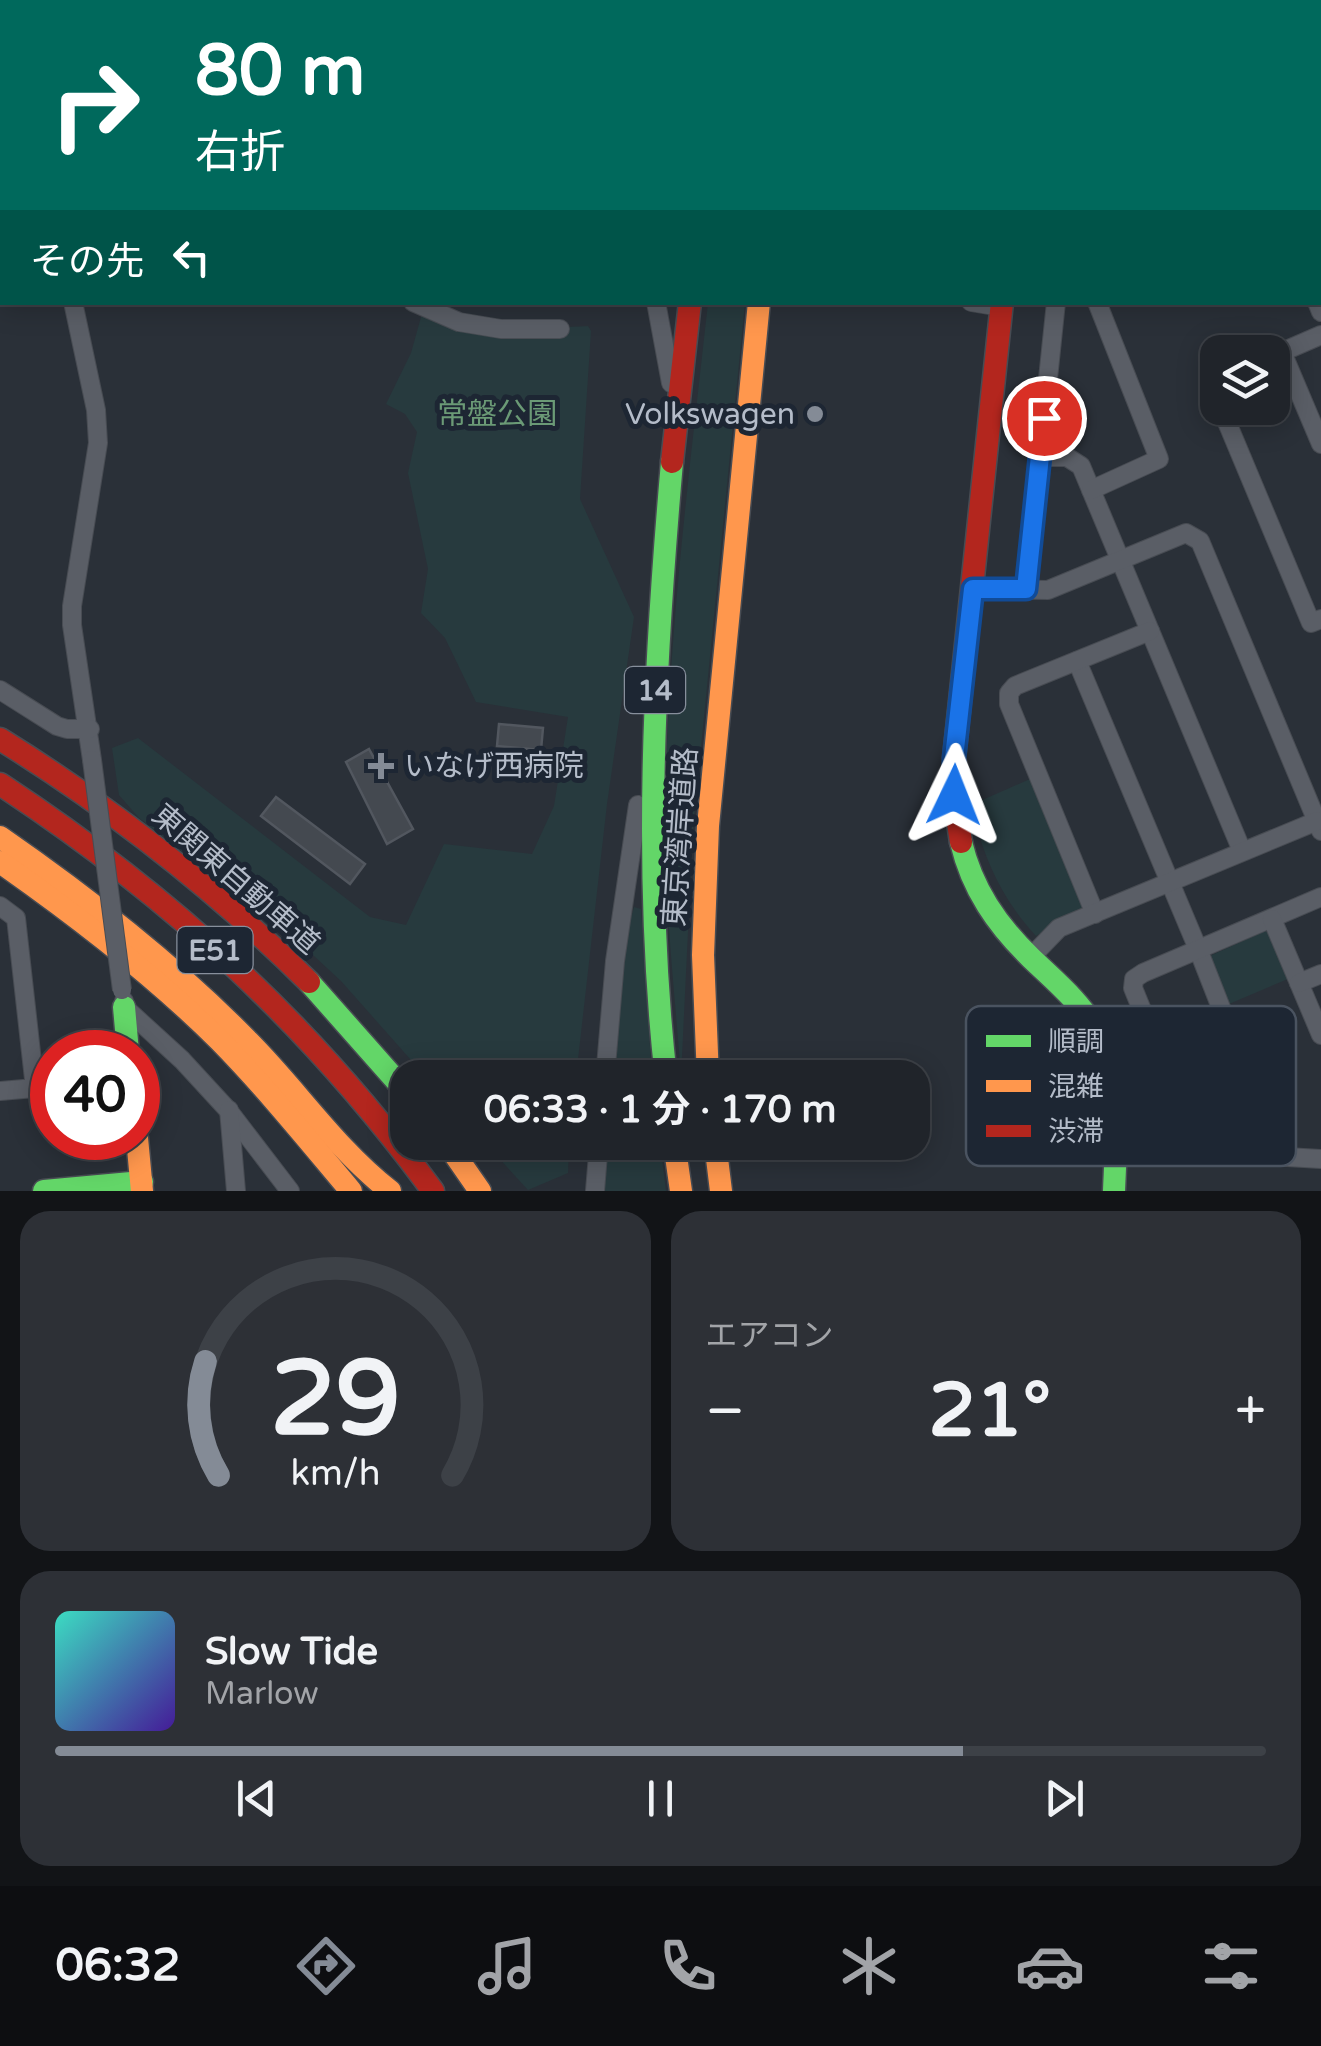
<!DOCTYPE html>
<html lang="ja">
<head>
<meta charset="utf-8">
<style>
	:root { --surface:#20242a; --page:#2d3036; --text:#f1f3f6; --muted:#a2a4a8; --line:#3d4147; --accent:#848b96 }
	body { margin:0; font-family:"Varela Round","Noto Sans JP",sans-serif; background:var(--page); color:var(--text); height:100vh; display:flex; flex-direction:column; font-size:38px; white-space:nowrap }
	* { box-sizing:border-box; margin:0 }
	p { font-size:32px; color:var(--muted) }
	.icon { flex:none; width:55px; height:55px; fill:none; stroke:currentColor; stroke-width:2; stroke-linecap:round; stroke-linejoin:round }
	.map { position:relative; height:1191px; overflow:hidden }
	.panel { display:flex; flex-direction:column; gap:20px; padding:20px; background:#121417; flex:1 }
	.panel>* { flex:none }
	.hud { position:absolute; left:0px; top:0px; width:1322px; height:305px; box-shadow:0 5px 25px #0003,0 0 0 2px var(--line); background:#00695c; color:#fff; overflow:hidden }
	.buttons { position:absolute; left:1200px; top:335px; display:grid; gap:20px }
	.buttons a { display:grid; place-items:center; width:90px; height:90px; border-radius:20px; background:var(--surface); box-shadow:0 5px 25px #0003,0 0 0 2px var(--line); font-size:50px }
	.speed { position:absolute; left:30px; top:1030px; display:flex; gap:20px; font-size:50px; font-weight:700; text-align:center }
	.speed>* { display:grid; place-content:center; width:130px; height:130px; border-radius:50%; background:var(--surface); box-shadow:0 5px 25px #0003,0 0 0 2px var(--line); line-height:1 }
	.speed .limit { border:15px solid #d22; background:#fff; color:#111 }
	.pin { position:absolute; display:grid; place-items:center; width:85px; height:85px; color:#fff; margin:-42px; border:5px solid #fff; border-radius:50%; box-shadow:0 2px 10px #0007 }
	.me { position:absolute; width:110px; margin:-55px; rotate:2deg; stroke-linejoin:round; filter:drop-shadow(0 0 8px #0008) }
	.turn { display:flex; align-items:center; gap:35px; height:210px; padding:0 30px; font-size:45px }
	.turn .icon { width:130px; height:130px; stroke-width:2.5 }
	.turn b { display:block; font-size:70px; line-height:85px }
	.then { display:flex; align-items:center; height:95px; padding:0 30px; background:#0003; gap:20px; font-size:38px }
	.big { font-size:75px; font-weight:700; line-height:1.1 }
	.panel .widget { flex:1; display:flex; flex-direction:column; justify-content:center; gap:15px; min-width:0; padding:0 35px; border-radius:30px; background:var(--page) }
	.panel .dial { align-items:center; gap:0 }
	.dial svg { height:260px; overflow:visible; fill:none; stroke:var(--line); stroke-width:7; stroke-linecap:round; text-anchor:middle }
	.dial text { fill:var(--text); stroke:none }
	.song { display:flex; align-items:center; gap:30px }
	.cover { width:120px; height:120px; border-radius:15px; background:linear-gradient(135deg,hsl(170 70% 55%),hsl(260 70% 35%)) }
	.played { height:10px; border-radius:5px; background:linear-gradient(90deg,var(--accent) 75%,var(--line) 75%) }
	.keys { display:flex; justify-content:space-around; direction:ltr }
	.heat { display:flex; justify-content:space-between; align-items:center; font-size:55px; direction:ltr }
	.panel .tiles { flex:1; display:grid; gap:20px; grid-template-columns:1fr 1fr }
	.widget:last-child { grid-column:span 2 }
	.trip { position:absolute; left:390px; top:1060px; width:540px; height:100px; border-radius:30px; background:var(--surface); box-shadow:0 5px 25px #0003,0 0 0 2px var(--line); font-weight:700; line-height:100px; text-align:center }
	.tab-bar { display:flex; height:160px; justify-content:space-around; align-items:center; background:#0d0e11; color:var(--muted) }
	.tab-bar .icon { width:70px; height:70px }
	.tab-bar .current { color:var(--accent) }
	.tab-bar b { font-size:45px; color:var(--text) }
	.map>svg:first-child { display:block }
	.green { fill:#273a3e }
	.water { fill:#384963 }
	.building { fill:#444950; stroke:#52575f; stroke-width:2.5 }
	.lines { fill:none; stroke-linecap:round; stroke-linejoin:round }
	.street-casing { stroke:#484c53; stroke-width:20 }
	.fast-casing { stroke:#484c53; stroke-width:25 }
	.slow-casing { stroke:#484c53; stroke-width:25 }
	.jam-casing { stroke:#484c53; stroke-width:25 }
	.street { stroke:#5a5e66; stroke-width:18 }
	.fast { stroke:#63d668; stroke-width:22 }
	.slow { stroke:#ff974d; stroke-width:22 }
	.jam { stroke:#b3261e; stroke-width:22 }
	.street-bridge-casing { stroke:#484c53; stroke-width:20; stroke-linecap:butt }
	.street-bridge { stroke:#5a5e66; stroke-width:18 }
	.route-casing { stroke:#114b97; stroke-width:25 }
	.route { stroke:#1a73e8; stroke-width:18 }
	.poi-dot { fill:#848b96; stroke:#1d2633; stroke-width:4 }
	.labels { text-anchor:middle; stroke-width:10; stroke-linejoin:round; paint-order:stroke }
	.shield { fill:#1d2633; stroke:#878f9c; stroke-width:2.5 }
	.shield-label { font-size:28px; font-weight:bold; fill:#b4bcc9 }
	.park-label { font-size:30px; fill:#6b9a76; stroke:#1d2633 }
	.poi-label { font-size:30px; fill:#b4bcc9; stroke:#1d2633; text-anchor:end }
	.street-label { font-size:30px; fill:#b4bcc9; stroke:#1d2633 }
	.key { fill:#1d2633; stroke:#4a5360; stroke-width:2.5 }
	.key-label { font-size:28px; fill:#b4bcc9 }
</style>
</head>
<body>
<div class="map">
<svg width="1321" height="1191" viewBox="0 0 1321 1191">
	<rect width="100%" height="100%" fill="#2a3038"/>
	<g class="green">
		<path d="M 708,303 L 745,303 L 693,828 L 681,1077 C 675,994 665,910 665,827 C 666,651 689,476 708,303 Z"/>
		<polygon points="423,310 467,332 588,326 591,331 580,499 634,617 607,804 576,1077 426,1077 341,981 300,943 139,818 119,795 112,748 138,738 370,917 406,925 444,844 532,854 554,806 568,717 476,702 445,638 421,613 428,569 408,473 417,432 405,414 386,404 411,353"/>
		<path d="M 1030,779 L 1084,908 L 1036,936 C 1000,897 983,856 971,805 Z"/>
		<path d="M 634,907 L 641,909 L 652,1077 L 613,1078 C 617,1020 617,962 634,907 Z"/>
		<polygon points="1265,931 1271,934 1290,978 1229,1004 1210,960 1212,955"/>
		<polygon points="485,1143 569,1143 568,1173 528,1190"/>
		<polygon points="608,1143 660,1143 666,1191 604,1191"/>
	</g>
	<polygon class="water" points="849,0 1030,0 1048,2 866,2"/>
	<g class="building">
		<polygon points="499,724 543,728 541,750 497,746"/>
		<polygon points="369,749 413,829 387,844 346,762"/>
		<polygon points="276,797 365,864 350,884 261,816"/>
	</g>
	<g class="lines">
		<defs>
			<g id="street">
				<polyline points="1309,0 1321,1"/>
				<polyline points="690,2 691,0"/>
				<polyline points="0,64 2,66"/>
				<polyline points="0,85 2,86"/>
				<polyline points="0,260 2,260"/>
				<polyline points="73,302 96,410 98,443 72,606 72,625 92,760"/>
				<polyline points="413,302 459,322 501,329 560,329"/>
				<polyline points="656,302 671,383"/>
				<polyline points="971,302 1001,307"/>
				<polyline points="1317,302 1321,312"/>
				<polyline points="1282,352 1321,444"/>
				<polyline points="1275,355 1321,335"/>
				<polyline points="1218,379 1211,382 1218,398"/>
				<polyline points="1221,408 1311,623 1321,619"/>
				<polyline points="1040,457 1067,457 1081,466 1242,851"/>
				<polyline points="1091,490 1159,459 1097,302"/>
				<polyline points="973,589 1048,590 1186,533 1200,541 1321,831"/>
				<polyline points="1026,589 1056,302"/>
				<polyline points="1077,661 1198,949 1263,1115 1262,1156"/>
				<polyline points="0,690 57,726 67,729 90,729"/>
				<polyline points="1321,897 1143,973 1134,979 1133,988 1181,1106 1180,1145 1184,1151 1321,1159"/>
				<polyline points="0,906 16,918 35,1088 0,1091"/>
				<polyline points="1095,914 1009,704 1009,693 1015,686 1150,631"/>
				<polyline points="1272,919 1321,1035"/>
				<polyline points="1032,956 1059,928 1317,821"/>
				<polyline points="1299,983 1321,974"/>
				<polyline points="124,1001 124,1007 182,1060 228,1110 290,1191"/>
				<polyline points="605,1078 615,961 638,805"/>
				<polyline points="229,1110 236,1191"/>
				<polyline points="595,1191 599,1142"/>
			</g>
			<g id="fast">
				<path d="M 961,842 C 972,889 997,925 1031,958 C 1055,981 1082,1003 1097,1032 C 1122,1080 1116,1139 1114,1191"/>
				<polyline points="309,982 408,1094"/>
				<polyline points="124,1007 128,1052"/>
				<path d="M 666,1078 C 643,872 654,668 672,462"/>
				<polyline points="44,1191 142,1182"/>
			</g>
			<g id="slow">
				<path d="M 0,837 C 88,898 173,964 248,1041 C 297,1090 335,1148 390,1191"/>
				<path d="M 0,862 C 77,916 153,974 220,1041 C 266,1088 308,1140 351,1191"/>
				<polyline points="708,1078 703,955 708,826 759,302"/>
				<polyline points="137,1138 142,1191"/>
				<polyline points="446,1142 480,1191"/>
				<polyline points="674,1142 681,1191"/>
				<polyline points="715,1142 721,1191"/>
			</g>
			<g id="jam">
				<polyline points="737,0 737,2"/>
				<polyline points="788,0 788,2"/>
				<polyline points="1320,77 1321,77"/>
				<polyline points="672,462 690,302"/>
				<path d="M 0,739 C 113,809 215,889 309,982"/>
				<path d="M 0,784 C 172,897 311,1025 433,1191"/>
				<polyline points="961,842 955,804 954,758 1002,302"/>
			</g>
		</defs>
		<use href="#street" class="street-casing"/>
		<use href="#fast" class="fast-casing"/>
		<use href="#slow" class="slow-casing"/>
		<use href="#jam" class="jam-casing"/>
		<use href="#street" class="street"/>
		<use href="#fast" class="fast"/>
		<use href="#slow" class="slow"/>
		<use href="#jam" class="jam"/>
		<defs>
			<polyline id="street-bridge" points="92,760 122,990"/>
		</defs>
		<use href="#street-bridge" class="street-bridge-casing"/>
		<use href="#street-bridge" class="street-bridge"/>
	</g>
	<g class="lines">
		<defs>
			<polyline id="route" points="954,795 954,758 973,589 1026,589 1044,418"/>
		</defs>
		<use href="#route" class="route-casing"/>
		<use href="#route" class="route"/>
	</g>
	<g class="poi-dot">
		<circle cx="815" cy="414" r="10"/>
		<path d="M376 751h10v10h10v10h-10v10h-10v-10h-10v-10h10z"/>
	</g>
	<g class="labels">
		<g class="shield">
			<rect x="625" y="667" width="60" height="46" rx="8"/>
			<rect x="177.5" y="927" width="75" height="46" rx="8"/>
		</g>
		<g class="shield-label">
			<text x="655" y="700">14</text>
			<text x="215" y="960">E51</text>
		</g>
		<g class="park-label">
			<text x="497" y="424">常盤公園</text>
		</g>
		<g class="poi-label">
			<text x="795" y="424">Volkswagen</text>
			<text x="404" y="776" text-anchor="start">いなげ西病院</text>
		</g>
		<g class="street-label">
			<text transform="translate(680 837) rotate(-86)" y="10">東京湾岸道路</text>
			<text transform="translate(236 879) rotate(41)" y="10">東関東自動車道</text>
		</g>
	</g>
	<rect x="966" y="1006" width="330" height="160" rx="15" class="key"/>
	<rect x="986" y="1035" width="45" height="12" fill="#63d668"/>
	<rect x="986" y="1080" width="45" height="12" fill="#ff974d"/>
	<rect x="986" y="1125" width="45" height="12" fill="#b3261e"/>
	<g class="key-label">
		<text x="1048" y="1051">順調</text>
		<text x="1048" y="1096">混雑</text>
		<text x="1048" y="1141">渋滞</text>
	</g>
</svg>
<div class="buttons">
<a><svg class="icon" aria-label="layers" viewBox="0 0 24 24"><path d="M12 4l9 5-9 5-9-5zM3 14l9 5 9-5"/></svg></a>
</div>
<div class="speed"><div class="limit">40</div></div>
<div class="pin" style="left:1044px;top:418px;background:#d93025"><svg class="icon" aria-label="arrive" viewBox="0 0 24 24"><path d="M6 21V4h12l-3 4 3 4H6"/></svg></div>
<svg class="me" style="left:954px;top:795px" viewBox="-20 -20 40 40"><path d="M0-17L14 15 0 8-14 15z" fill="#1a73e8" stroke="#fff" stroke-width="4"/></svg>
<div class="trip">06:33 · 1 分 · 170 m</div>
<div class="hud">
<div class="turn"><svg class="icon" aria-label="right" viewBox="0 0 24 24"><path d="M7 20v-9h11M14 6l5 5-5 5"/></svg><div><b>80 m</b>右折</div></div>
<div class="then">その先<svg class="icon" aria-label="left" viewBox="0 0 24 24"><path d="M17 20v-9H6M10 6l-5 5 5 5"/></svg></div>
</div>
</div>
<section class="panel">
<div class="tiles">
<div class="widget dial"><svg viewBox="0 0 100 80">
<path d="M14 69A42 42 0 1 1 86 69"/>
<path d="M14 69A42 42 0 0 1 10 34" stroke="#848b96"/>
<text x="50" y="56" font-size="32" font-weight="700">29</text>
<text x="50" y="72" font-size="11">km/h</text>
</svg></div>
<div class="widget"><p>エアコン</p>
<div class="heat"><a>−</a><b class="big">21°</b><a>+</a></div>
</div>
<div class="widget">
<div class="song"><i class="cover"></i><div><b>Slow Tide</b><p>Marlow</p></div></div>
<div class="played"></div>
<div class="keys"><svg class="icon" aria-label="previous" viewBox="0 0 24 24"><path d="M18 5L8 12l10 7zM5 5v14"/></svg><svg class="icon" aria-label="pause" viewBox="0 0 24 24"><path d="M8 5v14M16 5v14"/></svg><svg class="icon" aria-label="next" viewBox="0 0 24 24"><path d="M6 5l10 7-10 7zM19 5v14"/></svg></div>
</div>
</div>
</section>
<nav class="tab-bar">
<b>06:32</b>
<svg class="icon current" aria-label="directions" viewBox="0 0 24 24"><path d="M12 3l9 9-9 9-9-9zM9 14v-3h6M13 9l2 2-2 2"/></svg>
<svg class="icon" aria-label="music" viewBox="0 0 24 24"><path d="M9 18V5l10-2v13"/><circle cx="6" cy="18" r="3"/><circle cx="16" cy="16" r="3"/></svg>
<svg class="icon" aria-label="phone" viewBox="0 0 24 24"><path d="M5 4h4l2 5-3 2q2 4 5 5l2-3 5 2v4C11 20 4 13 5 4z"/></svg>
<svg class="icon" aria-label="climate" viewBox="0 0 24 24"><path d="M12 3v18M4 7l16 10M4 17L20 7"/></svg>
<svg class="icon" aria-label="car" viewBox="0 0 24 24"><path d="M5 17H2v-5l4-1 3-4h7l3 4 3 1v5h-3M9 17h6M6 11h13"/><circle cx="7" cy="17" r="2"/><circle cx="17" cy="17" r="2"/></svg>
<svg class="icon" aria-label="filters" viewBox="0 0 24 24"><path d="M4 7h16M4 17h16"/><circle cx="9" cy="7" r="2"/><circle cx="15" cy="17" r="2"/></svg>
</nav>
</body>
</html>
